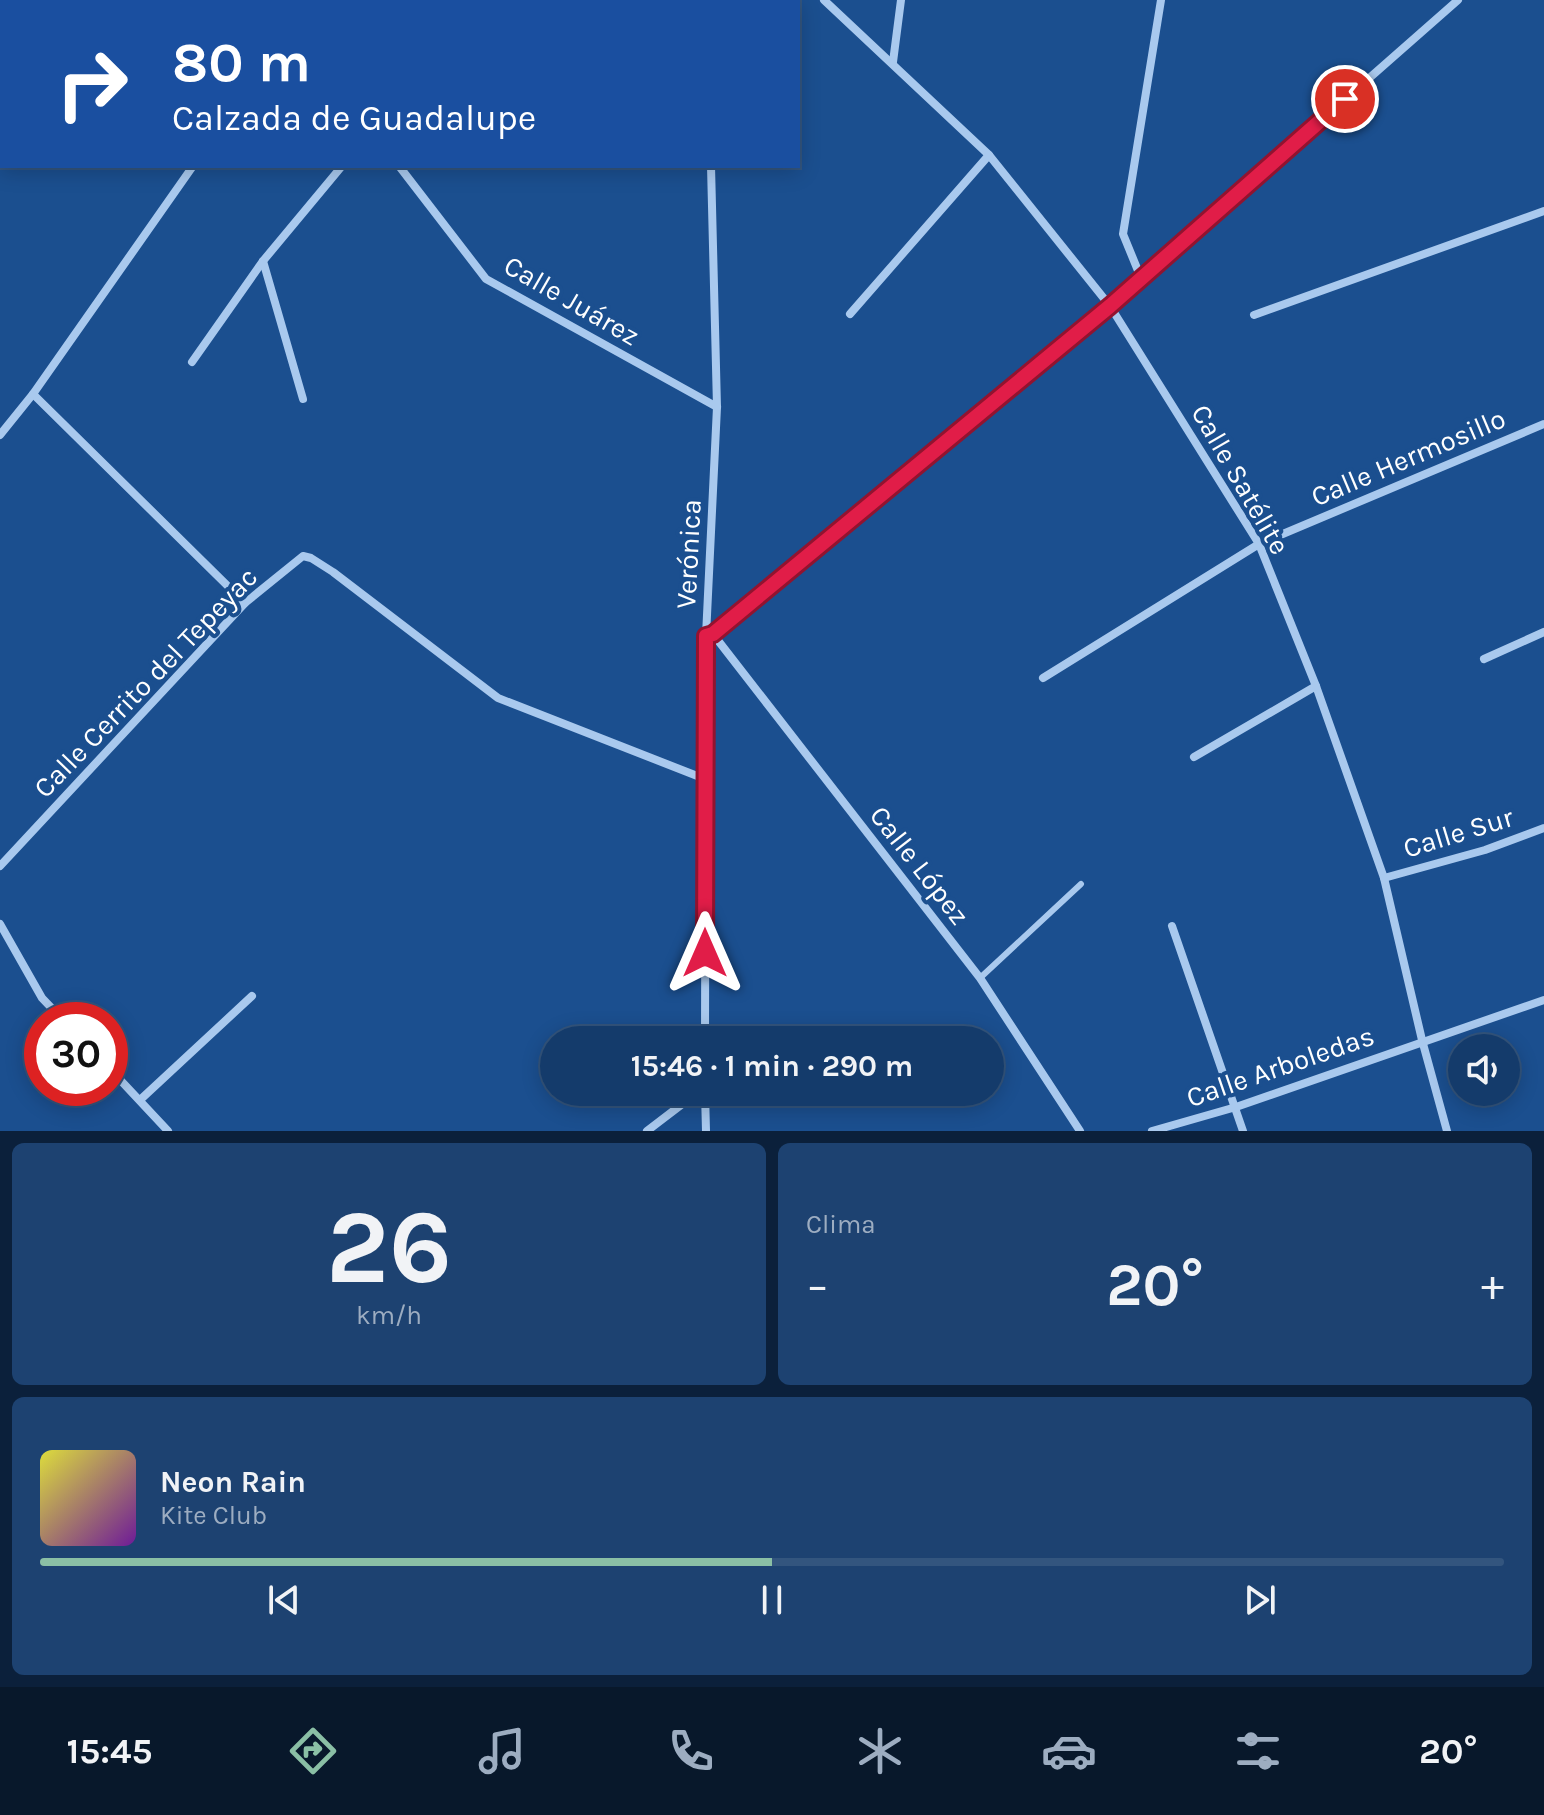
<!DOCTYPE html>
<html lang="es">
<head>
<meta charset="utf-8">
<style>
	:root { --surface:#143b6b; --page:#1d4271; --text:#f1f3f6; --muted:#9dadc1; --line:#33557e; --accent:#8abfa5 }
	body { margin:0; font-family:Karla,sans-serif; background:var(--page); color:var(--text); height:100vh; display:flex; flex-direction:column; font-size:30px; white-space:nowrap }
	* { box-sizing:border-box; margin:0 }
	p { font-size:26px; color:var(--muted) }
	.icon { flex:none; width:44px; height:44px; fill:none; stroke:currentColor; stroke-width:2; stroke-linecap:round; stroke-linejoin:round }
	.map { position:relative; height:1131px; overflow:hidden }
	.panel { display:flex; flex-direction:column; gap:12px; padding:12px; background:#0b203b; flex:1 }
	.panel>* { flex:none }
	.top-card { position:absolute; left:0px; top:0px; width:800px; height:168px; box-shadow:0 4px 20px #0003,0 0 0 2px var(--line); background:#1a4fa0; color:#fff; overflow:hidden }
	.fabs { position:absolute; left:1448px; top:1034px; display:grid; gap:16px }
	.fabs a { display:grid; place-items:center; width:72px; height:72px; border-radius:50%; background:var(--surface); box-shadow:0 4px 20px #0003,0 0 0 2px var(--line); font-size:40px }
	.speed { position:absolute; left:24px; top:1002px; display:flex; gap:16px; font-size:40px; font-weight:700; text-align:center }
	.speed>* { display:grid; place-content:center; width:104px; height:104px; border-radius:50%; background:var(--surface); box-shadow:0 4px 20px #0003,0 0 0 2px var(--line); line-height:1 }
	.speed .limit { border:12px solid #d22; background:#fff; color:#111 }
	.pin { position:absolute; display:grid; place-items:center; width:68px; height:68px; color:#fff; margin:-34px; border:4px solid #fff; border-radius:50%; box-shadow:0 2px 8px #0007 }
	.me { position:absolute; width:88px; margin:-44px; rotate:0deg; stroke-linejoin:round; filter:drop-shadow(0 0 6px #0008) }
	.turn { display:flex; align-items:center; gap:28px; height:168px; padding:0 40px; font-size:36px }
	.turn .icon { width:104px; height:104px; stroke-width:2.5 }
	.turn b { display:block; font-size:56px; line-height:68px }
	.big { font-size:60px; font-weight:700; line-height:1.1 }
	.panel .tile { flex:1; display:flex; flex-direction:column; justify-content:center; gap:12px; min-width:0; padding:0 28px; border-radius:12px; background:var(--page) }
	.panel .dial { align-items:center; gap:0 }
	.dial b { font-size:104px; line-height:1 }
	.song { display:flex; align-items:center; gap:24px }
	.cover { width:96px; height:96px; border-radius:12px; background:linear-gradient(135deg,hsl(60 70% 55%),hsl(280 70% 35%)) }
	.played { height:8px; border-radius:4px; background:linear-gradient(90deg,var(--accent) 50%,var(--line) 50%) }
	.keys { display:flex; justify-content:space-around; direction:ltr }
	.heat { display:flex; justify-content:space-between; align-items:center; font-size:44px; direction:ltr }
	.panel .tiles { flex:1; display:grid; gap:12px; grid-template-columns:1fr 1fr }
	.tile:last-child { grid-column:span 2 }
	.trip { position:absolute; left:540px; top:1026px; width:464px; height:80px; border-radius:40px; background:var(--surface); box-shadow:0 4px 20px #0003,0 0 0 2px var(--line); font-weight:700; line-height:80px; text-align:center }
	.dock { display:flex; height:128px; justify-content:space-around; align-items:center; background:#08182b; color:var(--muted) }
	.dock .icon { width:56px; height:56px }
	.dock .selected { color:var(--accent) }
	.dock b { font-size:36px; color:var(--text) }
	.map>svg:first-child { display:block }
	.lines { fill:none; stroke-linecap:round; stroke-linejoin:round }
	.lane { stroke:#a9c9ee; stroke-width:6 }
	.street { stroke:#a9c9ee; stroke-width:8 }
	.route-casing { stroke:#92132f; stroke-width:20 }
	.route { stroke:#e11d48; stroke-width:14 }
	.labels { text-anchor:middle; stroke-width:8; stroke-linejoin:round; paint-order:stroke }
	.street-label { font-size:28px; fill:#fff; stroke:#1b4f8f }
</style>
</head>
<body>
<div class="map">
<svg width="1544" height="1131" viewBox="0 0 1544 1131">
	<rect width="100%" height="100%" fill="#1b4f8f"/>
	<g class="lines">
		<polyline class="lane" points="980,978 1081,884"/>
		<g class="street">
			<polyline points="301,0 302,2"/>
			<polyline points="708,0 708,2"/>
			<polyline points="824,0 989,155 1110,306 1259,544 1316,686 1384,878 1422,1040 1447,1131"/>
			<polyline points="155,2 157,0"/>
			<polyline points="323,2 324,0"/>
			<polyline points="658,2 661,0"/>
			<polyline points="893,62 901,0"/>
			<polyline points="399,166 486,279 717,407"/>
			<polyline points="263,261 303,399"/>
			<polyline points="1141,278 1123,234 1161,0"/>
			<polyline points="850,314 989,155"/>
			<polyline points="1254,315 1544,211"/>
			<polyline points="192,362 263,261 342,166"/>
			<polyline points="33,394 245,603"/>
			<polyline points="0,435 33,394 193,166"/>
			<polyline points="713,634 980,978 1080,1131"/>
			<polyline points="706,636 713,634 1110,306 1458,0"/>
			<polyline points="1484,659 1544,632"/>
			<polyline points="1043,678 1259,544 1544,424"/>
			<polyline points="1194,757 1316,686"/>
			<polyline points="0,866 245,603 303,556 311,558 333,572 498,698 705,779"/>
			<polyline points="1384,878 1485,850 1544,828"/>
			<polyline points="0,924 42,998 63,1020"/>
			<polyline points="1172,926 1243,1131"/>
			<polyline points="705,1040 706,636 717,407 711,166"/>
			<polyline points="110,1069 168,1131"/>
			<polyline points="705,1092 706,1131"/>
			<polyline points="140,1100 252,996"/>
			<polyline points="647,1131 698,1092"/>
			<polyline points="1152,1131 1236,1107 1544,1000"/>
		</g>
	</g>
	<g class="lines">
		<defs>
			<polyline id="route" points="705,953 706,636 713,634 1110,306 1345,99"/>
		</defs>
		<use href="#route" class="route-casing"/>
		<use href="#route" class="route"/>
	</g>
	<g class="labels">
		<g class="street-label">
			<text transform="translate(572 300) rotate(30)" y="10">Calle Juárez</text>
			<text transform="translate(1408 457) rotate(-23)" y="10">Calle Hermosillo</text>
			<text transform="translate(1241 479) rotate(60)" y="10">Calle Satélite</text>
			<text transform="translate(688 554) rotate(-87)" y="10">Verónica</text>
			<text transform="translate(145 682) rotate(-46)" y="10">Calle Cerrito del Tepeyac</text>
			<text transform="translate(1458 832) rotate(-17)" y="10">Calle Sur</text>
			<text transform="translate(920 865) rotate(52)" y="10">Calle López</text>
			<text transform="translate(1280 1066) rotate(-19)" y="10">Calle Arboledas</text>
		</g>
	</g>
</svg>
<div class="fabs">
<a><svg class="icon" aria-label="sound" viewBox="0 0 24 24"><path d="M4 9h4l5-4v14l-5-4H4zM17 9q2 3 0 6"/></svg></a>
</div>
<div class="speed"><div class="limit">30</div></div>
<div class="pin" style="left:1345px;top:99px;background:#d93025"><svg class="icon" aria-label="arrive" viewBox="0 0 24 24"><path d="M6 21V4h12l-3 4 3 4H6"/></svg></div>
<svg class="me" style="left:705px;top:953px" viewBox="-20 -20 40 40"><path d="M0-17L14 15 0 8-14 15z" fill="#e11d48" stroke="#fff" stroke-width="4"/></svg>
<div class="trip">15:46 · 1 min · 290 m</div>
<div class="top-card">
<div class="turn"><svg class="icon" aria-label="right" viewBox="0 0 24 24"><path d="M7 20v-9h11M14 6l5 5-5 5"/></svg><div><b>80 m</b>Calzada de Guadalupe</div></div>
</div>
</div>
<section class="panel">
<div class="tiles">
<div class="tile dial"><b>26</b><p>km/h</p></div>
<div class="tile"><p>Clima</p>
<div class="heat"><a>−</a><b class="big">20°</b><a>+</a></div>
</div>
<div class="tile">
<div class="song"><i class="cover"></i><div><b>Neon Rain</b><p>Kite Club</p></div></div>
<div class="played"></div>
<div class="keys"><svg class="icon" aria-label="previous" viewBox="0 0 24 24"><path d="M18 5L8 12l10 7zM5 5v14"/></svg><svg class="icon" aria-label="pause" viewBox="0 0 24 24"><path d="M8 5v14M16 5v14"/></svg><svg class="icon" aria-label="next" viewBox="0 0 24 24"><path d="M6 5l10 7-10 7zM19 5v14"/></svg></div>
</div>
</div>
</section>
<nav class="dock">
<b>15:45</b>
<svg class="icon selected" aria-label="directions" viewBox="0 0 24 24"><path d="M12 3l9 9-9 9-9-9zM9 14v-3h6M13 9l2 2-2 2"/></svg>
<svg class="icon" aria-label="music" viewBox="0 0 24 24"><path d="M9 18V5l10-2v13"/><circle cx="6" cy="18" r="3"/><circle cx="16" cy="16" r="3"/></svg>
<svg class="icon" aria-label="phone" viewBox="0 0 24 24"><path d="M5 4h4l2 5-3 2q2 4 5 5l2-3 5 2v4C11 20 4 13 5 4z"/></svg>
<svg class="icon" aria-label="climate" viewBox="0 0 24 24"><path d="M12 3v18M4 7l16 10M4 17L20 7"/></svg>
<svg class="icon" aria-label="car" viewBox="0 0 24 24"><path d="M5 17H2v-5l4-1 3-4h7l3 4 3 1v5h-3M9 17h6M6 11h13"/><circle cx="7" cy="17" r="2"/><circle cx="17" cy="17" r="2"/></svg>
<svg class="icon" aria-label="filters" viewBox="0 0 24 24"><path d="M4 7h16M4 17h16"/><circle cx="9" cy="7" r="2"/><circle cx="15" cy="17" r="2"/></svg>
<b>20°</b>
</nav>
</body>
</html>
